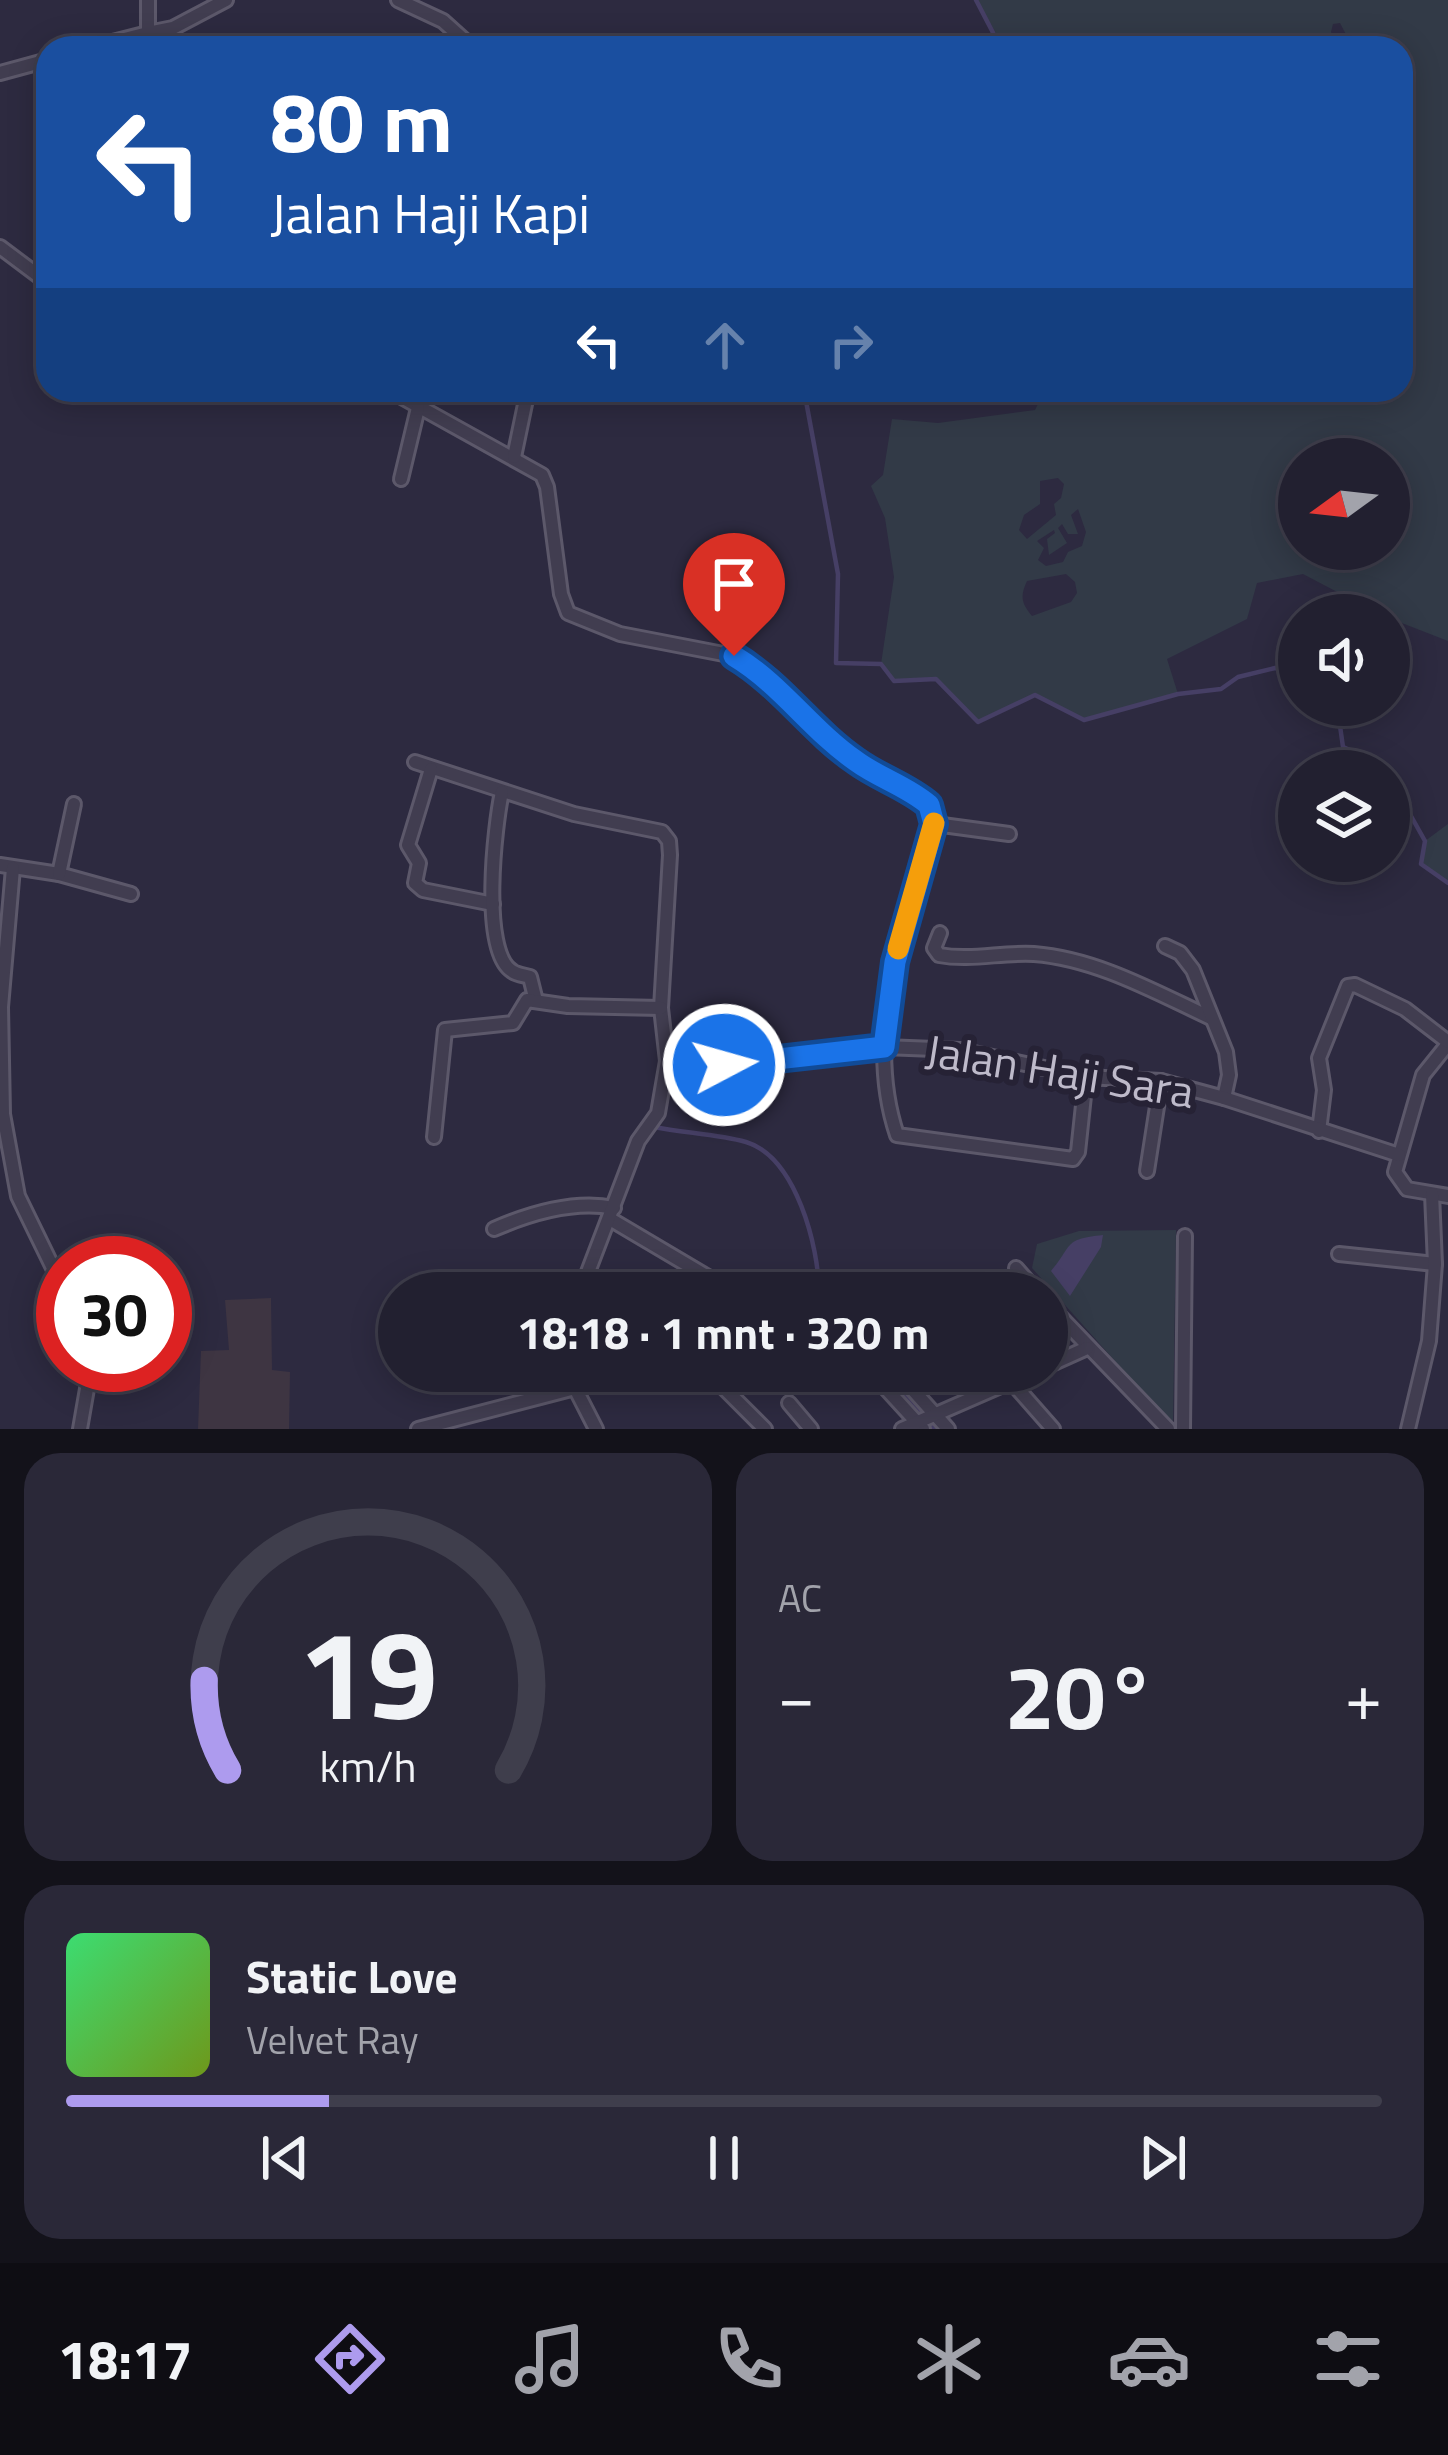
<!DOCTYPE html>
<html lang="id">
<head>
<meta charset="utf-8">
<style>
	:root { --surface:#222030; --page:#2a2838; --text:#f1f3f6; --muted:#a2a3ab; --line:#3f3e4c; --accent:#ad9bee }
	body { margin:0; font-family:"Titillium Web",sans-serif; background:var(--page); color:var(--text); height:100vh; display:flex; flex-direction:column; font-size:45px; white-space:nowrap }
	* { box-sizing:border-box; margin:0 }
	p { font-size:39px; color:var(--muted) }
	.icon { flex:none; width:66px; height:66px; fill:none; stroke:currentColor; stroke-width:2; stroke-linecap:round; stroke-linejoin:round }
	.map { position:relative; height:1429px; overflow:hidden }
	.details { display:flex; flex-direction:column; gap:24px; padding:24px; background:#13121a; flex:1 }
	.details>* { flex:none }
	.top-card { position:absolute; left:36px; top:36px; width:1377px; height:366px; border-radius:36px; box-shadow:0 6px 30px #0003,0 0 0 3px var(--line); background:#1a4fa0; color:#fff; overflow:hidden }
	.needle { width:78px; rotate:255deg }
	.tools { position:absolute; left:1278px; top:438px; display:grid; gap:24px }
	.tools a { display:grid; place-items:center; width:132px; height:132px; border-radius:50%; background:var(--surface); box-shadow:0 6px 30px #0003,0 0 0 3px var(--line); font-size:60px }
	.speed { position:absolute; left:36px; top:1236px; display:flex; gap:24px; font-size:60px; font-weight:700; text-align:center }
	.speed>* { display:grid; place-content:center; width:156px; height:156px; border-radius:50%; background:var(--surface); box-shadow:0 6px 30px #0003,0 0 0 3px var(--line); line-height:1 }
	.speed .limit { border:18px solid #d22; background:#fff; color:#111 }
	.pin { position:absolute; display:grid; place-items:center; width:102px; height:102px; color:#fff; margin:-123px -51px; border-radius:50% 50% 50% 0; rotate:-45deg; box-shadow:0 0 12px #0007 }
	.pin .icon { rotate:45deg }
	.me { position:absolute; width:132px; margin:-66px; rotate:84deg; stroke-linejoin:round; filter:drop-shadow(0 0 9px #0008) }
	.turn { display:flex; align-items:center; gap:42px; height:252px; padding:0 36px; font-size:54px }
	.turn .icon { width:156px; height:156px; stroke-width:2.5 }
	.turn b { display:block; font-size:84px; line-height:102px }
	.lanes { display:flex; align-items:center; height:114px; padding:0 36px; background:#0003; justify-content:center; gap:60px; direction:ltr }
	.lanes .off { opacity:.35 }
	.big { font-size:90px; font-weight:700; line-height:1.1 }
	.details .tile { flex:1; display:flex; flex-direction:column; justify-content:center; gap:18px; min-width:0; padding:0 42px; border-radius:36px; background:var(--page) }
	.details .dial { align-items:center; gap:0 }
	.dial svg { height:312px; overflow:visible; fill:none; stroke:var(--line); stroke-width:7; stroke-linecap:round; text-anchor:middle }
	.dial text { fill:var(--text); stroke:none }
	.song { display:flex; align-items:center; gap:36px }
	.cover { width:144px; height:144px; border-radius:18px; background:linear-gradient(135deg,hsl(140 70% 55%),hsl(80 70% 35%)) }
	.played { height:12px; border-radius:6px; background:linear-gradient(90deg,var(--accent) 20%,var(--line) 20%) }
	.keys { display:flex; justify-content:space-around; direction:ltr }
	.heat { display:flex; justify-content:space-between; align-items:center; font-size:66px; direction:ltr }
	.details .tiles { flex:1; display:grid; gap:24px; grid-template-columns:1fr 1fr }
	.tile:last-child { grid-column:span 2 }
	.trip { position:absolute; left:378px; top:1272px; width:690px; height:120px; border-radius:60px; background:var(--surface); box-shadow:0 6px 30px #0003,0 0 0 3px var(--line); font-weight:700; line-height:120px; text-align:center }
	.tab-bar { display:flex; height:192px; justify-content:space-around; align-items:center; background:#0e0d13; color:var(--muted) }
	.tab-bar .icon { width:84px; height:84px }
	.tab-bar .on { color:var(--accent) }
	.tab-bar b { font-size:54px; color:var(--text) }
	.map>svg:first-child { display:block }
	.medical { fill:#3e3542 }
	.green { fill:#323a47; fill-rule:evenodd }
	.water { fill:#463f65 }
	.lines { fill:none; stroke-linecap:round; stroke-linejoin:round }
	.stream { stroke:#463f65; stroke-width:4.5 }
	.minor-casing { stroke:#5c586a; stroke-width:18 }
	.minor { stroke:#413d50; stroke-width:12 }
	.route-casing { stroke:#114b97; stroke-width:30 }
	.route { stroke:#1a73e8; stroke-width:21 }
	.slow { stroke:#f59e0b; stroke-width:21 }
	.labels { text-anchor:middle; stroke-width:12; stroke-linejoin:round; paint-order:stroke }
	.street-label { font-size:45px; fill:#bebaca; stroke:#262235 }
</style>
</head>
<body>
<div class="map">
<svg width="1448" height="1429" viewBox="0 0 1448 1429">
	<rect width="100%" height="100%" fill="#2d2a40"/>
	<polygon class="medical" points="271,1298 272,1370 290,1372 289,1429 198,1429 201,1351 229,1350 225,1300"/>
	<g class="green">
		<path d="M 976,0 L 1448,0 L 1448,641 L 1389,618 L 1389,615 L 1381,615 L 1303,574 L 1257,583 L 1247,619 L 1167,659 L 1178,694 L 1084,720 L 1035,695 L 978,722 L 936,679 L 894,681 L 881,664 L 894,577 L 885,518 L 871,486 L 883,475 L 892,419 L 938,423 L 1035,410 L 1045,390 L 1401,390 L 1401,48 L 1353,48 L 1340,23 L 1333,24 L 1331,32 L 1339,48 L 1005,48 ZM 1299,459 L 1389,459 L 1389,549 L 1299,549 ZM 1058,478 L 1064,484 L 1061,498 L 1054,504 L 1056,515 L 1027,539 L 1019,530 L 1024,515 L 1040,504 L 1040,481 ZM 1078,509 L 1086,532 L 1082,546 L 1068,552 L 1063,562 L 1046,566 L 1038,560 L 1044,548 L 1037,541 L 1054,530 L 1055,533 L 1047,539 L 1049,555 L 1067,543 L 1058,528 L 1062,524 L 1068,534 L 1078,534 L 1071,515 ZM 1066,574 L 1075,582 L 1077,593 L 1071,602 L 1032,616 C 1021,603 1020,596 1027,581 Z"/>
		<polygon points="1448,824 1448,883 1421,864 1425,841"/>
		<polygon points="1176,1230 1173,1426 1032,1268 1037,1244 1079,1231"/>
	</g>
	<path class="water" d="M 1103,1235 L 1101,1247 L 1070,1296 L 1051,1271 C 1073,1246 1062,1239 1103,1235 Z"/>
	<g class="lines">
		<g class="stream">
			<polyline points="976,0 1001,48"/>
			<polyline points="816,390 806,401 838,574 836,663 881,664 894,681 936,679 978,722 1035,695 1084,720 1178,694 1221,689 1238,677 1275,668 1299,669"/>
			<polyline points="1337,705 1343,747 1364,756 1375,771"/>
			<polyline points="1389,785 1397,791 1425,841 1421,864 1448,883"/>
			<path d="M 654,1127 C 684,1133 717,1134 746,1142 C 796,1157 819,1247 819,1293"/>
			<polyline points="883,1371 934,1429"/>
		</g>
		<defs>
			<g id="minor">
				<polyline points="398,0 443,21 473,48"/>
				<polyline points="148,33 173,28 226,0"/>
				<polyline points="89,48 148,33 148,0"/>
				<polyline points="0,73 48,60"/>
				<polyline points="0,247 48,283"/>
				<path d="M 381,390 L 398,395 L 542,475 L 547,487 L 561,594 L 568,613 L 620,634 L 734,656 L 775,686 L 805,718 L 859,764 L 929,805 L 935,824 C 903,920 863,1035 897,1135 L 1073,1159 L 1078,1152 L 1086,1077"/>
				<polyline points="514,457 528,390"/>
				<polyline points="401,479 418,408"/>
				<polyline points="415,762 574,814 662,832 669,841 670,855 661,1008 667,1061"/>
				<polyline points="431,769 408,845 419,863 415,883 423,890 493,904"/>
				<path d="M 502,792 C 495,824 480,951 512,971 C 517,975 524,975 530,977 L 536,1001"/>
				<polyline points="935,824 1009,834"/>
				<polyline points="0,865 59,874 131,894"/>
				<polyline points="13,868 1,1007 3,1114 18,1196 56,1274 63,1297"/>
				<polyline points="59,874 74,804"/>
				<path d="M 940,933 L 934,948 L 939,955 C 971,961 1002,952 1034,954 C 1097,959 1155,992 1211,1018"/>
				<polyline points="1165,946 1180,953 1193,970 1226,1052 1229,1075 1224,1098"/>
				<polyline points="1448,1044 1423,1075 1395,1172 1407,1189 1448,1196"/>
				<polyline points="1319,1131 1324,1090 1319,1058 1348,986 1355,985 1405,1009 1448,1042"/>
				<polyline points="434,1137 445,1030 513,1023 527,1000 568,1006 661,1008"/>
				<polyline points="1147,1171 1161,1081"/>
				<polyline points="610,1219 735,1293"/>
				<path d="M 494,1229 C 531,1213 575,1200 614,1208"/>
				<polyline points="1339,1254 1435,1264"/>
				<polyline points="1016,1268 1038,1293"/>
				<polyline points="580,1293 638,1141 658,1113 667,1061 724,1065 884,1047 960,1050 1086,1077 1161,1081 1224,1098 1399,1155"/>
				<polyline points="1047,1303 1168,1429"/>
				<polyline points="67,1365 88,1383 80,1429"/>
				<polyline points="1047,1366 1087,1348"/>
				<polyline points="572,1371 575,1388 596,1429"/>
				<polyline points="719,1371 724,1388 765,1429"/>
				<polyline points="870,1371 923,1429"/>
				<polyline points="896,1371 948,1429"/>
				<polyline points="1002,1371 1053,1429"/>
				<polyline points="789,1403 811,1429"/>
				<polyline points="418,1429 575,1388"/>
				<polyline points="902,1429 1035,1371"/>
				<polyline points="1183,1429 1185,1236"/>
				<polyline points="1408,1429 1429,1341 1435,1264 1432,1194"/>
			</g>
		</defs>
		<use href="#minor" class="minor-casing"/>
		<use href="#minor" class="minor"/>
	</g>
	<g class="lines">
		<defs>
			<path id="route" d="M 724,1065 L 884,1047 L 895,962 L 934,824 L 929,805 C 907,786 879,778 856,761 C 811,730 781,684 734,656"/>
		</defs>
		<use href="#route" class="route-casing"/>
		<use href="#route" class="route"/>
		<polyline class="slow" points="898,949 934,823"/>
	</g>
	<g class="labels">
		<g class="street-label">
			<text transform="translate(1060 1071) rotate(9)" y="16">Jalan Haji Sara</text>
		</g>
	</g>
</svg>
<div class="tools">
<a><svg class="needle" viewBox="-14 -14 28 28"><path d="M0-13l5 13h-10z" fill="#e53935"/><path d="M0 13l5-13h-10z" fill="#a2a3ab"/></svg></a>
<a><svg class="icon" aria-label="sound" viewBox="0 0 24 24"><path d="M4 9h4l5-4v14l-5-4H4zM17 9q2 3 0 6"/></svg></a>
<a><svg class="icon" aria-label="layers" viewBox="0 0 24 24"><path d="M12 4l9 5-9 5-9-5zM3 14l9 5 9-5"/></svg></a>
</div>
<div class="speed"><div class="limit">30</div></div>
<div class="pin" style="left:734px;top:656px;background:#d93025"><svg class="icon" aria-label="arrive" viewBox="0 0 24 24"><path d="M6 21V4h12l-3 4 3 4H6"/></svg></div>
<svg class="me" style="left:724px;top:1065px" viewBox="-20 -20 40 40"><circle r="17" fill="#1a73e8" stroke="#fff" stroke-width="3"/><path d="M0-11L8 9 0 5-8 9z" fill="#fff"/></svg>
<div class="trip">18:18 · 1 mnt · 320 m</div>
<div class="top-card">
<div class="turn"><svg class="icon" aria-label="left" viewBox="0 0 24 24"><path d="M17 20v-9H6M10 6l-5 5 5 5"/></svg><div><b>80 m</b>Jalan Haji Kapi</div></div>
<div class="lanes"><svg class="icon" aria-label="left" viewBox="0 0 24 24"><path d="M17 20v-9H6M10 6l-5 5 5 5"/></svg><svg class="icon off" aria-label="ahead" viewBox="0 0 24 24"><path d="M12 20V5M6 11l6-6 6 6"/></svg><svg class="icon off" aria-label="right" viewBox="0 0 24 24"><path d="M7 20v-9h11M14 6l5 5-5 5"/></svg></div>
</div>
</div>
<section class="details">
<div class="tiles">
<div class="tile dial"><svg viewBox="0 0 100 80">
<path d="M14 69A42 42 0 1 1 86 69"/>
<path d="M14 69A42 42 0 0 1 8 46" stroke="#ad9bee"/>
<text x="50" y="56" font-size="32" font-weight="700">19</text>
<text x="50" y="72" font-size="11">km/h</text>
</svg></div>
<div class="tile"><p>AC</p>
<div class="heat"><a>−</a><b class="big">20°</b><a>+</a></div>
</div>
<div class="tile">
<div class="song"><i class="cover"></i><div><b>Static Love</b><p>Velvet Ray</p></div></div>
<div class="played"></div>
<div class="keys"><svg class="icon" aria-label="previous" viewBox="0 0 24 24"><path d="M18 5L8 12l10 7zM5 5v14"/></svg><svg class="icon" aria-label="pause" viewBox="0 0 24 24"><path d="M8 5v14M16 5v14"/></svg><svg class="icon" aria-label="next" viewBox="0 0 24 24"><path d="M6 5l10 7-10 7zM19 5v14"/></svg></div>
</div>
</div>
</section>
<nav class="tab-bar">
<b>18:17</b>
<svg class="icon on" aria-label="directions" viewBox="0 0 24 24"><path d="M12 3l9 9-9 9-9-9zM9 14v-3h6M13 9l2 2-2 2"/></svg>
<svg class="icon" aria-label="music" viewBox="0 0 24 24"><path d="M9 18V5l10-2v13"/><circle cx="6" cy="18" r="3"/><circle cx="16" cy="16" r="3"/></svg>
<svg class="icon" aria-label="phone" viewBox="0 0 24 24"><path d="M5 4h4l2 5-3 2q2 4 5 5l2-3 5 2v4C11 20 4 13 5 4z"/></svg>
<svg class="icon" aria-label="climate" viewBox="0 0 24 24"><path d="M12 3v18M4 7l16 10M4 17L20 7"/></svg>
<svg class="icon" aria-label="car" viewBox="0 0 24 24"><path d="M5 17H2v-5l4-1 3-4h7l3 4 3 1v5h-3M9 17h6M6 11h13"/><circle cx="7" cy="17" r="2"/><circle cx="17" cy="17" r="2"/></svg>
<svg class="icon" aria-label="filters" viewBox="0 0 24 24"><path d="M4 7h16M4 17h16"/><circle cx="9" cy="7" r="2"/><circle cx="15" cy="17" r="2"/></svg>
</nav>
</body>
</html>
